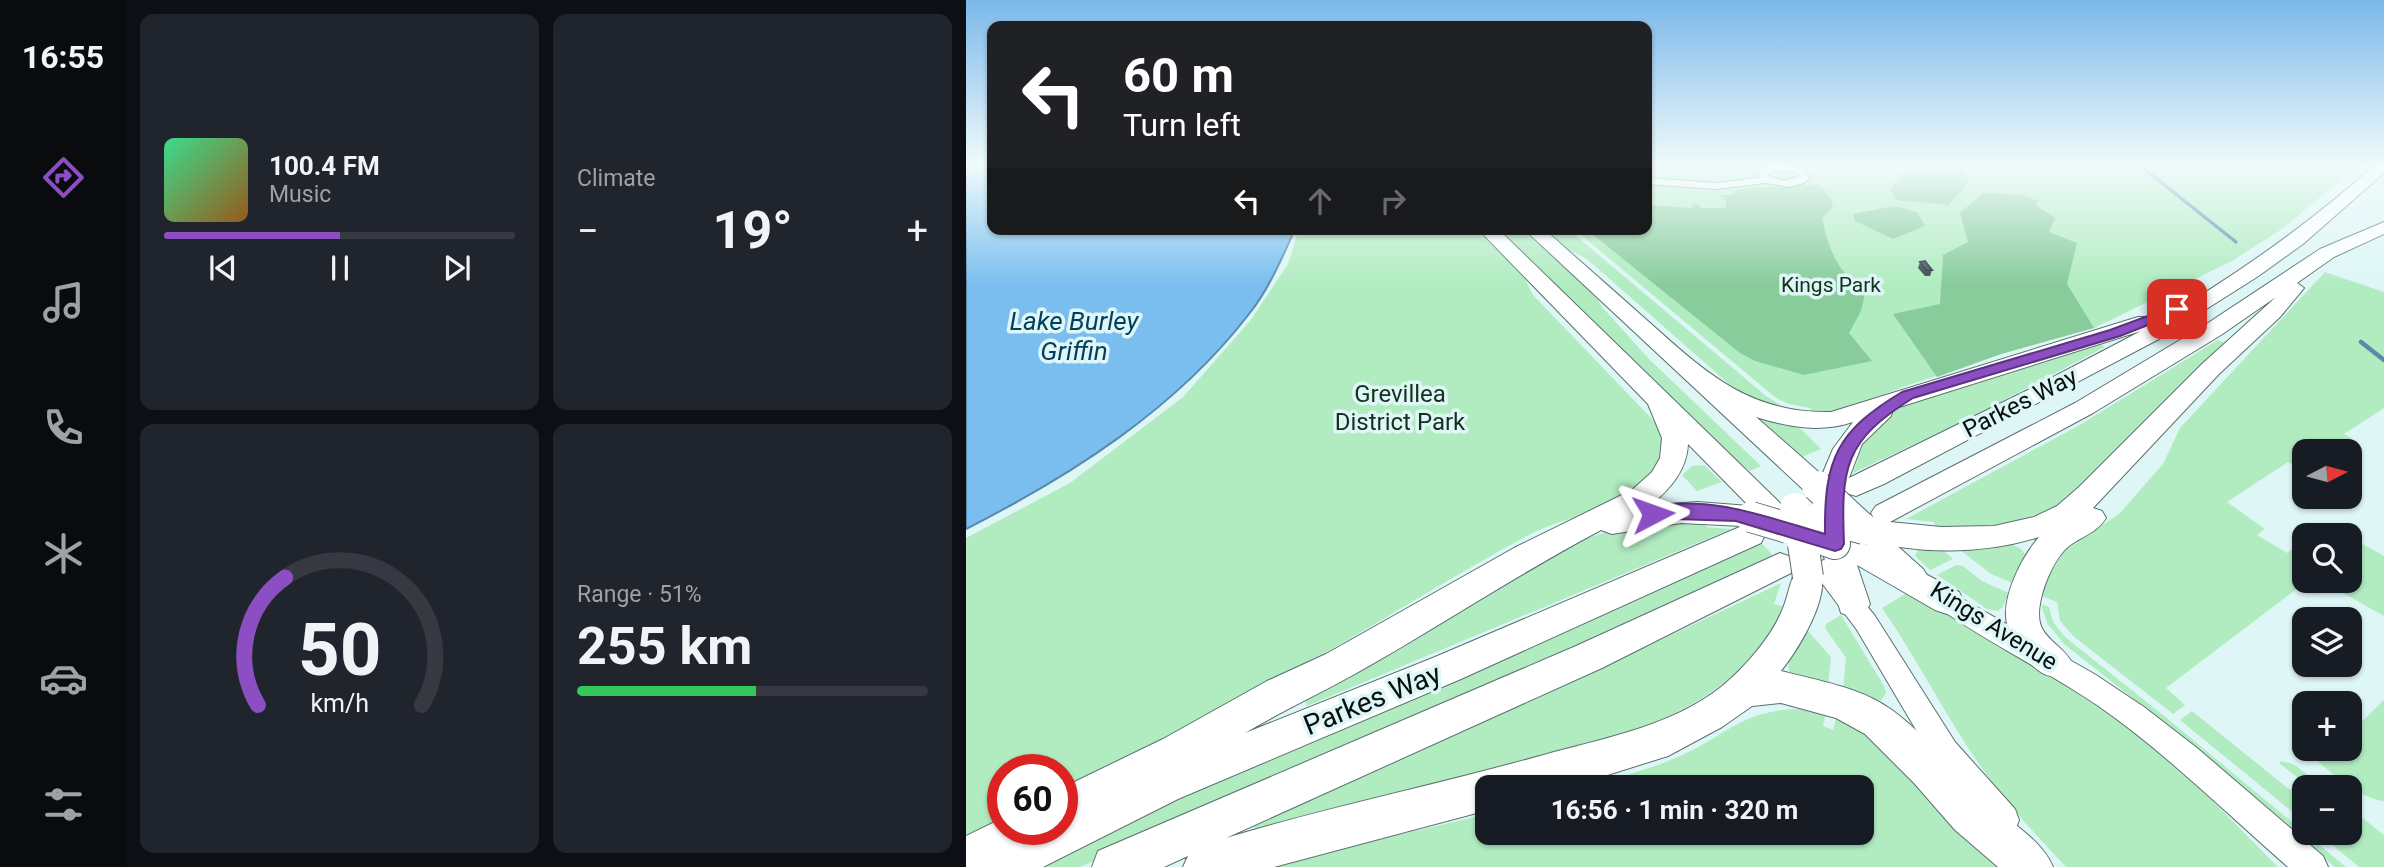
<!DOCTYPE html>
<html lang="en">
<head>
<meta charset="utf-8">
<style>
	:root { --surface:#171b24; --page:#20242c; --text:#f1f3f6; --muted:#9ea1a6; --line:#363941; --accent:#8c4ec3 }
	body { margin:0; font-family:Roboto,sans-serif; background:var(--page); color:var(--text); height:100vh; display:flex; flex-direction:column; font-size:26px; white-space:nowrap }
	* { box-sizing:border-box; margin:0 }
	p { font-size:23px; color:var(--muted) }
	.icon { flex:none; width:38px; height:38px; fill:none; stroke:currentColor; stroke-width:2; stroke-linecap:round; stroke-linejoin:round }
	.map { position:relative; flex:1; overflow:hidden }
	.details { display:flex; flex-direction:column; gap:14px; padding:14px; background:#0d0f14; width:840px }
	.details>* { flex:none }
	.hud { position:absolute; left:21px; top:21px; width:665px; height:214px; border-radius:14px; box-shadow:0 2px 5px #0004; background:#202124; color:#fff; overflow:hidden }
	.needle { width:46px; rotate:84deg }
	.tools { position:absolute; left:1326px; top:439px; display:grid; gap:14px }
	.tools a { display:grid; place-items:center; width:70px; height:70px; border-radius:14px; background:var(--surface); box-shadow:0 2px 5px #0004; font-size:35px }
	.speed { position:absolute; left:21px; top:754px; display:flex; gap:14px; font-size:35px; font-weight:700; text-align:center }
	.speed>* { display:grid; place-content:center; width:91px; height:91px; border-radius:50%; background:var(--surface); box-shadow:0 2px 5px #0004; line-height:1 }
	.speed .limit { border:10px solid #d22; background:#fff; color:#111 }
	.pin { position:absolute; display:grid; place-items:center; width:60px; height:60px; color:#fff; margin:-30px; border-radius:14px; box-shadow:0 4px 10px #0006 }
	.me { position:absolute; width:77px; margin:-38px; rotate:86deg; stroke-linejoin:round; filter:drop-shadow(0 0 5px #0008) }
	.turn { display:flex; align-items:center; gap:24px; height:147px; padding:0 21px; font-size:32px }
	.turn .icon { width:91px; height:91px; stroke-width:2.5 }
	.turn b { display:block; font-size:49px; line-height:60px }
	.lanes { display:flex; align-items:center; height:66px; padding:0 21px; background:#0003; justify-content:center; gap:35px; direction:ltr }
	.lanes .off { opacity:.35 }
	.big { font-size:52px; font-weight:700; line-height:1.1 }
	.details .card { flex:1; display:flex; flex-direction:column; justify-content:center; gap:10px; min-width:0; padding:0 24px; border-radius:14px; background:var(--page) }
	.details .dial { align-items:center; gap:0 }
	.dial svg { height:182px; overflow:visible; fill:none; stroke:var(--line); stroke-width:7; stroke-linecap:round; text-anchor:middle }
	.dial text { fill:var(--text); stroke:none }
	.song { display:flex; align-items:center; gap:21px }
	.cover { width:84px; height:84px; border-radius:10px; background:linear-gradient(135deg,hsl(150 70% 55%),hsl(30 70% 35%)) }
	.played { height:7px; border-radius:4px; background:linear-gradient(90deg,var(--accent) 50%,var(--line) 50%) }
	.keys { display:flex; justify-content:space-around; direction:ltr }
	.heat { display:flex; justify-content:space-between; align-items:center; font-size:38px; direction:ltr }
	.charge { height:10px; border-radius:5px; background:linear-gradient(90deg,#34c759 51%,var(--line) 0) }
	.details .tiles { flex:1; display:grid; gap:14px; grid-template-columns:repeat(2,1fr) }
	.trip { position:absolute; left:509px; top:775px; width:399px; height:70px; border-radius:14px; background:var(--surface); box-shadow:0 2px 5px #0004; font-weight:700; line-height:70px; text-align:center }
	main { display:flex; flex:1; min-height:0 }
	.menu { display:flex; flex-direction:column; width:126px; justify-content:space-around; align-items:center; background:#090b0e; color:var(--muted) }
	.menu .icon { width:49px; height:49px }
	.menu .on { color:var(--accent) }
	.menu b { font-size:32px; color:var(--text) }
	.map>svg:first-child { display:block }
	.green { fill:#b1ecc1 }
	.forest { fill:#88cc9b }
	.water { fill:#79beee; stroke:#578aab; stroke-width:2 }
	.lines { fill:none; stroke-linecap:round; stroke-linejoin:round }
	.stream-far1 { stroke:#578aab; stroke-width:3.5 }
	.stream { stroke:#578aab; stroke-width:4.5 }
	.minor-casing { stroke:#5b7070; stroke-width:2 }
	.tertiary-casing { stroke:#5b7070; stroke-width:2 }
	.primary-casing { stroke:#5b7070; stroke-width:2 }
	.minor { fill:#fff; fill-rule:evenodd }
	.tertiary { fill:#fff; fill-rule:evenodd }
	.primary { fill:#fff; fill-rule:evenodd }
	.primary-bridge-casing { stroke:#5b7070; stroke-width:32; stroke-linecap:butt }
	.primary-bridge { stroke:#fff; stroke-width:30 }
	.wall { fill:#3a4a4e }
	.building { fill:#43565b; stroke:#2f3c40; stroke-width:2 }
	.route { fill:#8c4ec3; stroke:#5b337f; stroke-width:2 }
	.labels { text-anchor:middle; stroke-width:7; stroke-linejoin:round; paint-order:stroke }
	.far-park-label { font-size:21px; fill:#13311d; stroke:#def6f6 }
	.park-label { font-size:24px; fill:#13311d; stroke:#def6f6 }
	.street-label { font-size:24px; fill:#070f0f; stroke:#def6f6 }
	.water-label { font-size:26px; font-style:italic; fill:#043e5e; stroke:#def6f6 }
	.near-street-label { font-size:28px; fill:#070f0f; stroke:#def6f6 }
</style>
</head>
<body>
<main>
<nav class="menu">
<b>16:55</b>
<svg class="icon on" aria-label="directions" viewBox="0 0 24 24"><path d="M12 3l9 9-9 9-9-9zM9 14v-3h6M13 9l2 2-2 2"/></svg>
<svg class="icon" aria-label="music" viewBox="0 0 24 24"><path d="M9 18V5l10-2v13"/><circle cx="6" cy="18" r="3"/><circle cx="16" cy="16" r="3"/></svg>
<svg class="icon" aria-label="phone" viewBox="0 0 24 24"><path d="M5 4h4l2 5-3 2q2 4 5 5l2-3 5 2v4C11 20 4 13 5 4z"/></svg>
<svg class="icon" aria-label="climate" viewBox="0 0 24 24"><path d="M12 3v18M4 7l16 10M4 17L20 7"/></svg>
<svg class="icon" aria-label="car" viewBox="0 0 24 24"><path d="M5 17H2v-5l4-1 3-4h7l3 4 3 1v5h-3M9 17h6M6 11h13"/><circle cx="7" cy="17" r="2"/><circle cx="17" cy="17" r="2"/></svg>
<svg class="icon" aria-label="filters" viewBox="0 0 24 24"><path d="M4 7h16M4 17h16"/><circle cx="9" cy="7" r="2"/><circle cx="15" cy="17" r="2"/></svg>
</nav>
<section class="details">
<div class="tiles">
<div class="card">
<div class="song"><i class="cover"></i><div><b>100.4 FM</b><p>Music</p></div></div>
<div class="played"></div>
<div class="keys"><svg class="icon" aria-label="previous" viewBox="0 0 24 24"><path d="M18 5L8 12l10 7zM5 5v14"/></svg><svg class="icon" aria-label="pause" viewBox="0 0 24 24"><path d="M8 5v14M16 5v14"/></svg><svg class="icon" aria-label="next" viewBox="0 0 24 24"><path d="M6 5l10 7-10 7zM19 5v14"/></svg></div>
</div>
<div class="card"><p>Climate</p>
<div class="heat"><a>−</a><b class="big">19°</b><a>+</a></div>
</div>
<div class="card dial"><svg viewBox="0 0 100 80">
<path d="M14 69A42 42 0 1 1 86 69"/>
<path d="M14 69A42 42 0 0 1 26 13" stroke="#8c4ec3"/>
<text x="50" y="56" font-size="32" font-weight="700">50</text>
<text x="50" y="72" font-size="11">km/h</text>
</svg></div>
<div class="card"><p>Range · 51%</p><b class="big">255 km</b><div class="charge"></div></div>
</div>
</section>
<div class="map">
<svg width="1418" height="867" viewBox="0 0 1418 867">
	<rect width="100%" height="100%" fill="#def6f6"/>
	<g class="green">
		<polygon points="681,164 1394,164 1316,229 1266,261 1128,328 1035,354 937,387 876,411 846,415 844,408 823,404 810,398 608,229 681,229"/>
		<path d="M 333,229 L 513,229 L 557,275 L 567,295 L 686,419 C 703,443 696,465 676,484 C 649,511 595,517 561,536 C 485,577 412,623 337,666 C 258,712 176,755 96,799 L 96,770 L 37,770 L 37,827 L 0,846 L 0,538 L 104,483 L 217,397 L 284,321 L 322,264 Z"/>
		<polygon points="530,229 561,229 625,290 637,308 683,359 795,466 784,471 753,447"/>
		<polygon points="578,229 602,229 800,396 816,406 834,410 836,414 785,400 772,392 621,259 597,247"/>
		<polygon points="1359,272 1418,292 1418,408 1378,434 1385,438 1393,450 1384,456 1384,452 1339,452 1339,471 1322,462 1261,502 1299,529 1291,535 1321,553 1329,547 1338,553 1339,581 1354,596 1336,585 1200,688 1219,705 1207,714 1107,636 1094,621 1091,602 1076,596 1087,567 1096,553 1154,513 1197,464 1214,428"/>
		<path d="M 1252,340 L 1259,343 L 1110,492 C 1069,525 1021,527 970,529 L 968,522 L 940,519 L 1112,426 Z"/>
		<polygon points="1133,344 1139,347 1002,419 887,473 892,458 883,455 924,410"/>
		<polygon points="797,419 832,426 855,449 836,457 794,420"/>
		<polygon points="738,465 756,482 731,491 716,475 726,466"/>
		<polygon points="740,519 740,527 765,529 341,706 339,698 613,541 652,528"/>
		<polygon points="793,540 809,558 114,867 52,867"/>
		<polygon points="1393,542 1418,556 1418,616 1370,589 1362,581 1372,581 1379,585 1394,574 1384,567 1384,548"/>
		<polygon points="1047,545 1054,548 1060,555 1049,584 1025,574 993,549"/>
		<polygon points="956,547 975,548 987,559 964,570 949,556 952,549"/>
		<polygon points="990,565 997,566 1016,581 1043,593 1036,608 1031,611 1021,609 971,575"/>
		<path d="M 815,583 L 808,604 L 819,607 C 787,676 727,710 658,734 L 290,837 L 288,826 L 591,689 Z"/>
		<path d="M 943,592 L 1104,684 L 1157,720 L 1231,785 L 1312,867 L 1100,867 C 1069,834 1038,801 1013,764 C 978,714 951,658 916,608 Z"/>
		<polygon points="1075,604 1083,607 1087,622 1099,637 1197,715 1380,867 1369,867 1197,722 1098,644 1081,623"/>
		<polygon points="875,615 918,686 920,693 915,701 877,690 880,658 859,628 860,624"/>
		<path d="M 841,630 L 865,657 L 862,686 L 825,675 C 816,660 833,643 841,630 Z"/>
		<path d="M 1418,700 L 1418,801 C 1397,801 1354,765 1339,749 L 1351,749 L 1360,756 L 1367,749 L 1384,749 L 1384,733 Z"/>
		<path d="M 831,709 L 860,713 L 857,726 L 867,730 L 871,716 L 891,724 L 1033,867 L 298,867 L 521,814 L 522,833 L 896,833 L 896,788 L 619,787 C 650,778 682,770 712,757 C 760,736 773,711 831,709 Z"/>
		<polygon points="1226,711 1324,790 1335,780 1313,763 1315,761 1327,764 1358,787 1339,788 1339,822 1214,720"/>
		<polygon points="1384,808 1418,835 1418,867 1393,867 1352,833 1384,833"/>
	</g>
	<g class="forest">
		<polygon points="985,164 995,170 1003,181 983,205 930,200 924,190 939,169 966,169"/>
		<path d="M 852,184 L 865,199 L 867,207 L 856,218 C 864,254 871,269 899,294 L 895,311 L 883,333 L 906,361 L 838,375 L 789,361 L 774,353 L 620,229 L 681,229 L 681,201 L 685,201 L 683,205 L 726,208 L 727,204 L 734,205 L 734,208 L 760,208 L 760,201 L 754,195 L 767,195 L 769,190 C 797,185 824,188 852,184 Z"/>
		<polygon points="1017,193 1056,195 1072,201 1070,205 1089,218 1083,232 1111,243 1101,284 1128,328 1035,354 971,377 927,314 974,304 977,255 1002,242 994,213"/>
		<polygon points="929,206 952,213 959,226 927,239 889,221 887,214"/>
	</g>
	<path class="water" d="M 0,164 L 26,164 L 26,229 L 329,229 C 316,258 303,289 283,314 C 210,409 106,475 0,529 Z"/>
	<g class="lines">
		<polyline class="stream-far1" points="1172,164 1270,242"/>
		<polyline class="stream" points="1395,342 1418,360"/>
		<defs>
			<path id="minor" d="M 805,165 L 832,167 L 844,177 L 838,183 L 824,187 L 800,183 L 750,189 L 681,184 L 681,178 L 750,183 L 793,178 L 794,170 ZM 815,170 L 826,171 L 834,176 L 818,181 L 801,175 L 807,171 Z"/>
			<g id="tertiary">
				<polygon points="898,521 906,523 957,569 961,575 957,581 949,584 941,581 890,535 887,529 890,523"/>
				<polygon points="858,560 866,563 909,616 989,742 1049,809 1053,820 1049,831 1038,835 1027,831 969,762 891,630 850,575 846,569 850,563"/>
				<path d="M 972,585 L 1130,675 L 1178,707 L 1231,748 L 1357,856 L 1362,867 L 1322,867 C 1259,812 1200,753 1131,705 C 1076,668 1016,640 963,601 L 960,594 L 963,587 Z"/>
			</g>
			<g id="primary">
				<path d="M 1410,164 L 1418,164 L 1418,173 L 1337,244 L 1291,277 L 1193,339 L 918,484 L 890,496 L 880,493 L 876,486 L 864,487 L 861,493 L 851,496 L 841,493 L 558,229 L 578,229 C 610,258 643,286 675,315 C 735,368 779,414 865,412 L 1172,317 L 1188,317 L 1191,322 C 1269,276 1342,225 1410,164 ZM 1175,331 L 1074,384 L 883,478 L 896,444 L 925,416 L 927,409 ZM 790,417 C 822,427 854,433 887,422 L 867,449 L 856,475 Z"/>
				<path d="M 1418,222 L 1418,234 L 1368,257 L 1331,283 L 1338,288 L 1314,317 L 1253,374 L 1127,508 L 1136,511 L 1140,518 C 1131,533 1114,537 1102,547 C 1086,560 1067,606 1075,626 C 1081,641 1099,648 1106,663 L 1101,674 C 1086,679 1078,676 1067,666 C 1055,654 1044,640 1041,624 C 1035,597 1056,557 1073,537 C 1015,556 945,554 887,537 L 883,529 L 887,521 L 898,518 L 909,520 L 905,513 L 910,506 L 1109,403 L 1239,325 L 1354,249 ZM 1310,297 L 1236,364 L 1113,487 L 1091,506 L 1068,517 L 1028,526 L 975,527 L 924,522 L 1127,413 L 1255,335 Z"/>
				<path d="M 512,229 L 532,229 L 813,502 L 818,509 L 813,516 L 799,518 L 795,524 L 791,526 L 795,527 L 799,535 L 795,543 L 495,679 L 212,799 L 77,867 L 0,867 L 0,836 L 37,818 L 37,830 L 96,830 L 96,788 L 197,739 L 301,681 L 360,654 L 548,548 L 666,490 L 686,472 L 694,458 L 696,438 L 682,404 ZM 722,444 L 783,506 L 732,502 L 685,505 C 704,489 721,470 722,444 ZM 715,523 L 776,526 L 469,657 L 279,733 C 314,712 351,695 387,675 C 471,628 550,575 635,530 L 646,534 Z"/>
				<polygon points="869,533 913,549 993,592 998,601 993,610 981,614 969,610 891,565 904,604 899,613 887,617 875,613 854,544 858,536"/>
				<path d="M 814,553 L 825,557 L 830,565 L 825,573 L 636,668 L 260,838 C 369,805 480,783 588,752 C 645,737 708,724 755,687 C 777,669 803,640 815,613 C 822,599 823,582 831,568 L 842,565 L 853,568 C 867,594 832,650 815,671 C 853,681 894,687 926,710 C 961,736 988,771 1019,800 C 1042,822 1075,838 1087,867 L 1032,867 L 989,830 L 948,783 L 899,734 L 870,718 L 815,703 L 786,706 L 756,727 L 702,756 L 600,788 L 522,788 L 522,810 L 308,867 L 217,867 L 222,856 L 198,867 L 126,867 L 132,851 L 610,646 Z"/>
			</g>
		</defs>
		<use href="#minor" class="minor-casing"/>
		<use href="#tertiary" class="tertiary-casing"/>
		<use href="#primary" class="primary-casing"/>
		<use href="#minor" class="minor"/>
		<use href="#tertiary" class="tertiary"/>
		<use href="#primary" class="primary"/>
		<defs>
			<g id="primary-bridge">
				<polyline points="851,486 894,526"/>
				<polyline points="829,508 834,532 869,544 867,521"/>
				<polyline points="785,517 822,528"/>
				<polyline points="853,517 898,529"/>
				<polyline points="837,544 842,577"/>
			</g>
		</defs>
		<use href="#primary-bridge" class="primary-bridge-casing"/>
		<use href="#primary-bridge" class="primary-bridge"/>
	</g>
	<polygon class="wall" points="954,262 966,270 964,276 959,276 952,268"/>
	<polygon class="building" points="959,261 966,270 960,270 954,262"/>
	<linearGradient id="sky" x2="0" y2="1"><stop stop-color="#7bb8ea"/><stop offset="0.58" stop-color="#f0fbfb"/><stop offset="1" stop-color="#f0fbfb" stop-opacity="0"/></linearGradient>
	<rect width="1418" height="285" fill="url(#sky)"/>
	<path class="route" d="M 1211,305 L 1217,309 L 1215,312 L 1154,336 L 947,398 C 878,441 875,467 878,544 L 875,549 L 869,551 L 770,521 L 681,518 L 678,514 L 681,509 C 739,492 803,518 859,534 C 858,459 871,431 936,392 L 1144,330 Z"/>
	<g class="labels">
		<g class="far-park-label">
			<text x="865" y="292">Kings Park</text>
		</g>
		<g class="park-label">
			<text x="434" y="402">Grevillea<tspan x="434" dy="28">District Park</tspan></text>
		</g>
		<g class="street-label">
			<text transform="translate(1054 403) rotate(-27)" y="8">Parkes Way</text>
			<text transform="translate(1028 626) rotate(32)" y="8">Kings Avenue</text>
		</g>
		<g class="water-label">
			<text x="108" y="330">Lake Burley<tspan x="108" dy="30">Griffin</tspan></text>
		</g>
		<g class="near-street-label">
			<text transform="translate(406 699) rotate(-22)" y="10">Parkes Way</text>
		</g>
	</g>
</svg>
<div class="tools">
<a><svg class="needle" viewBox="-14 -14 28 28"><path d="M0-13l5 13h-10z" fill="#e53935"/><path d="M0 13l5-13h-10z" fill="#9ea1a6"/></svg></a>
<a><svg class="icon" aria-label="search" viewBox="0 0 24 24"><circle cx="10" cy="10" r="6"/><path d="M15 15l6 6"/></svg></a>
<a><svg class="icon" aria-label="layers" viewBox="0 0 24 24"><path d="M12 4l9 5-9 5-9-5zM3 14l9 5 9-5"/></svg></a>
<a>+</a>
<a>−</a>
</div>
<div class="speed"><div class="limit">60</div></div>
<div class="pin" style="left:1211px;top:309px;background:#d93025"><svg class="icon" aria-label="arrive" viewBox="0 0 24 24"><path d="M6 21V4h12l-3 4 3 4H6"/></svg></div>
<svg class="me" style="left:687px;top:514px" viewBox="-20 -20 40 40"><path d="M0-17L14 15 0 8-14 15z" fill="#8c4ec3" stroke="#fff" stroke-width="4"/></svg>
<div class="trip">16:56 · 1 min · 320 m</div>
<div class="hud">
<div class="turn"><svg class="icon" aria-label="left" viewBox="0 0 24 24"><path d="M17 20v-9H6M10 6l-5 5 5 5"/></svg><div><b>60 m</b>Turn left</div></div>
<div class="lanes"><svg class="icon" aria-label="left" viewBox="0 0 24 24"><path d="M17 20v-9H6M10 6l-5 5 5 5"/></svg><svg class="icon off" aria-label="ahead" viewBox="0 0 24 24"><path d="M12 20V5M6 11l6-6 6 6"/></svg><svg class="icon off" aria-label="right" viewBox="0 0 24 24"><path d="M7 20v-9h11M14 6l5 5-5 5"/></svg></div>
</div>
</div>
</main>
</body>
</html>
